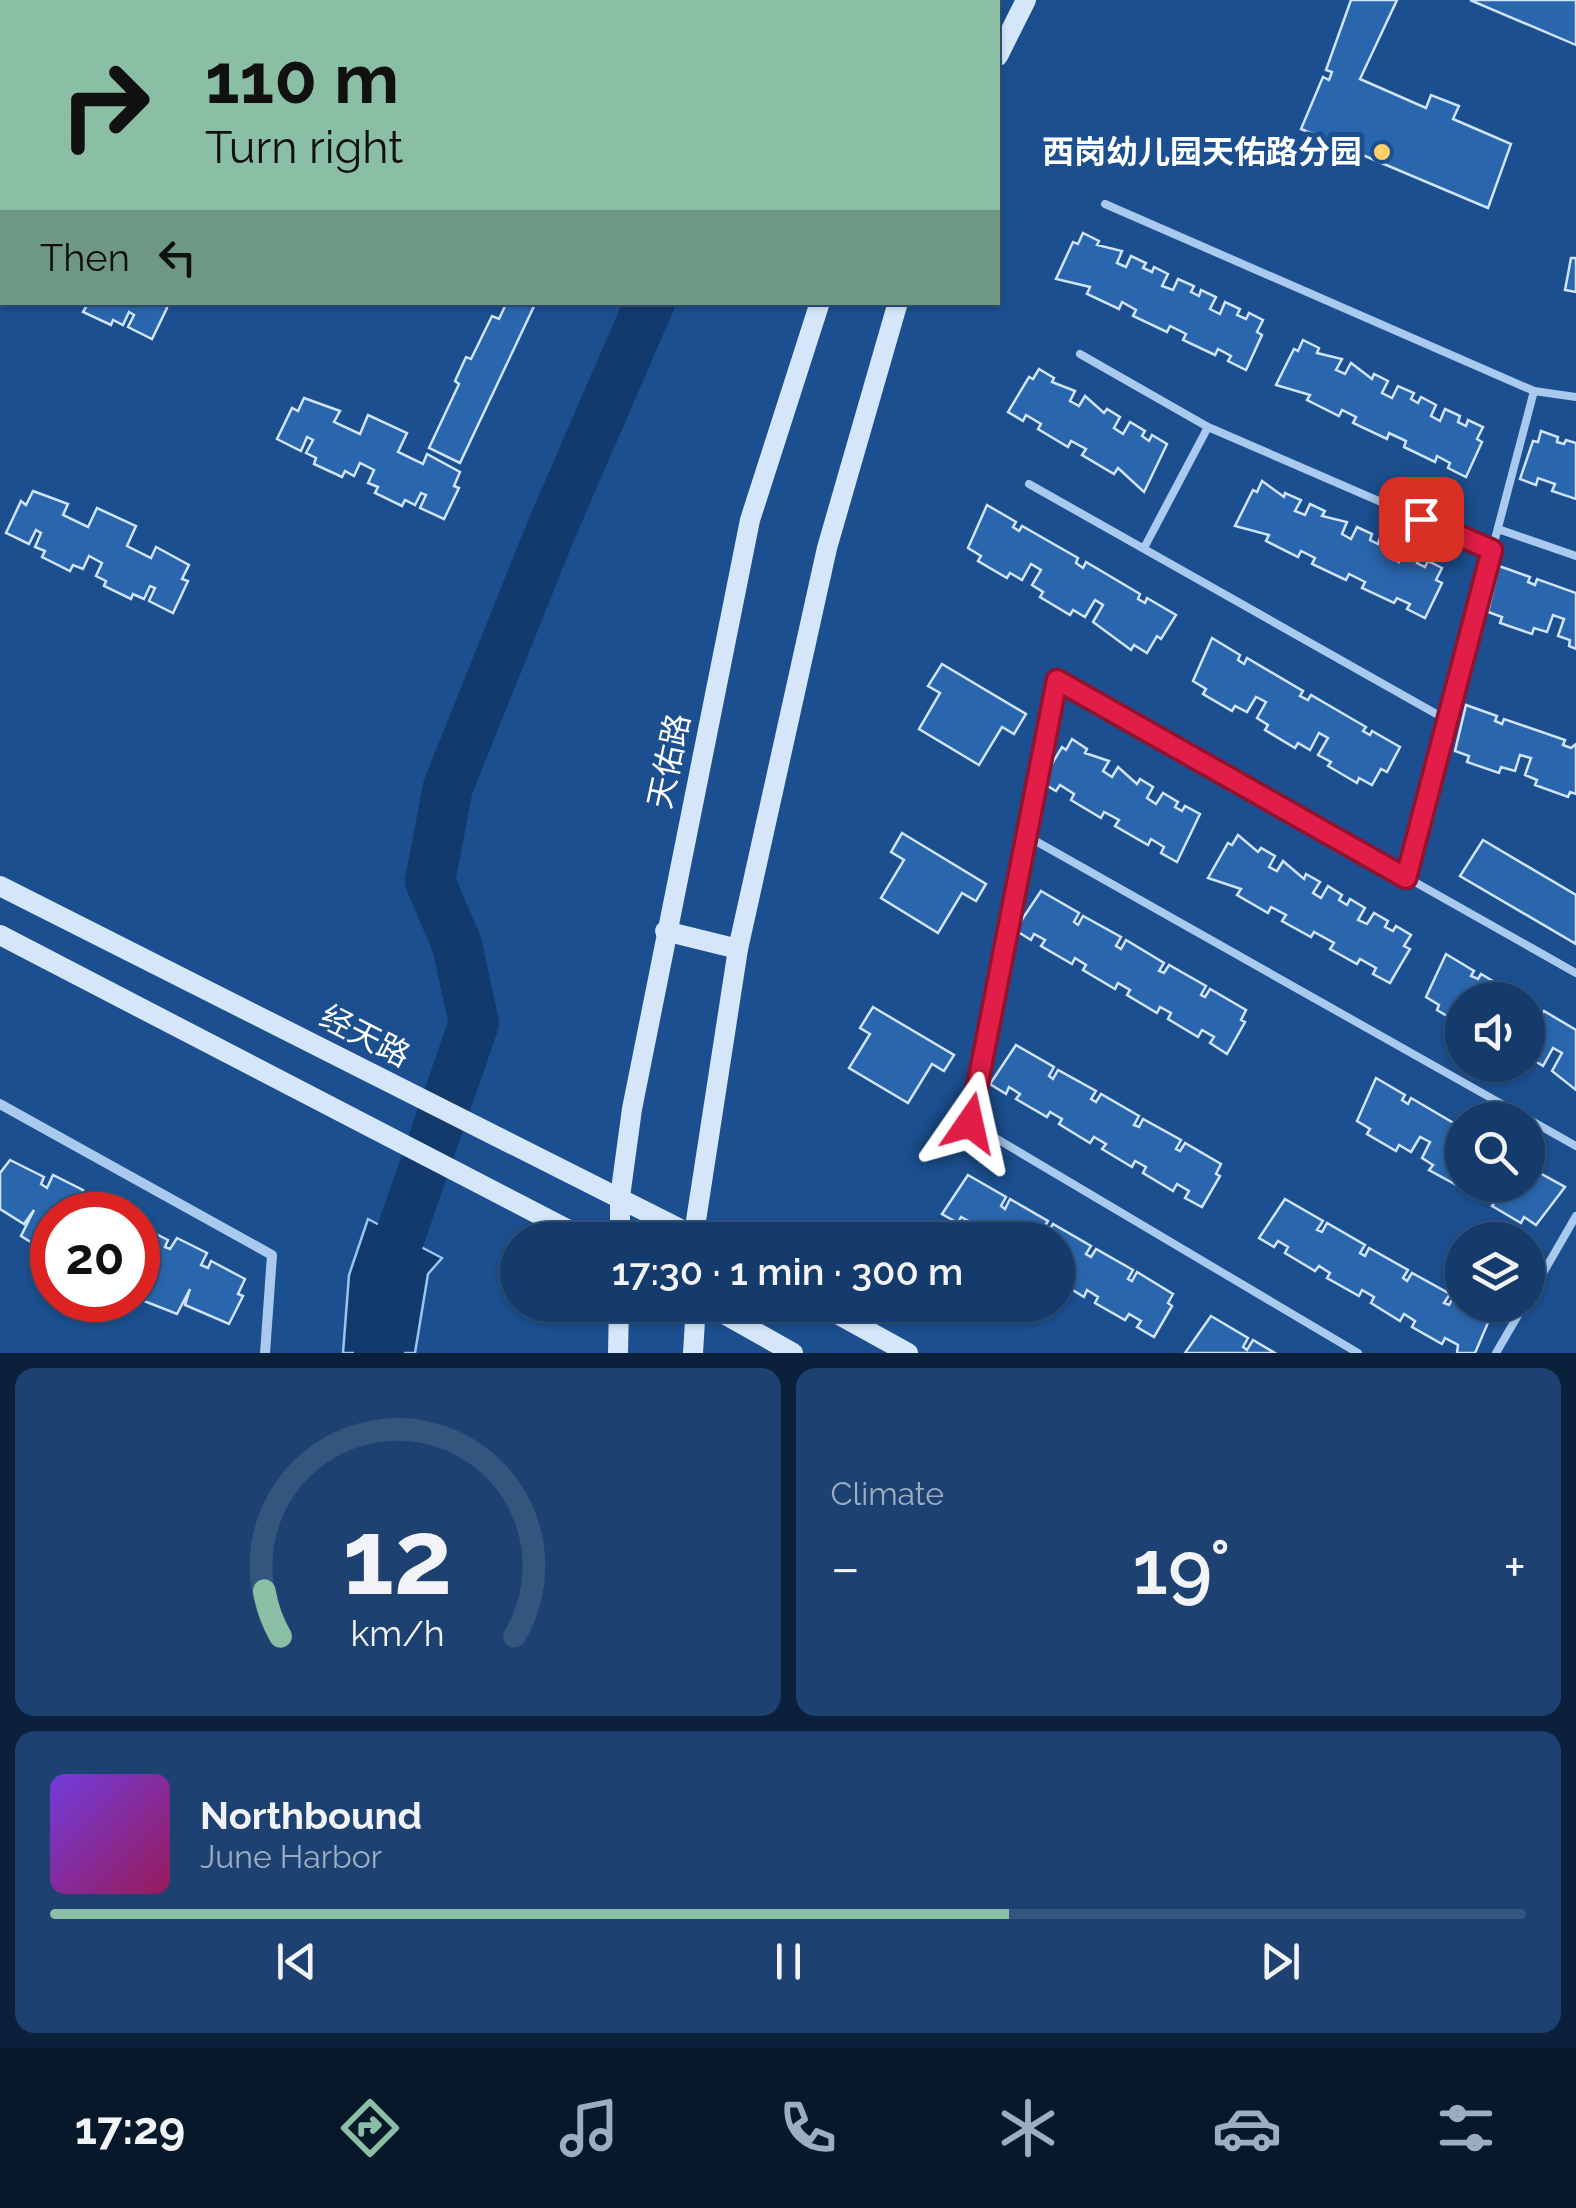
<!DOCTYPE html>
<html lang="en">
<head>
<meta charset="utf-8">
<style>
	:root { --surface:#143b6b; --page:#1d4271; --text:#f1f3f6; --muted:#9dadc1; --line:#33557e; --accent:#8abfa5 }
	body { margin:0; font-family:Raleway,"Noto Sans SC",sans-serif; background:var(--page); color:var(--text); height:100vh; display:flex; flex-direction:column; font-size:38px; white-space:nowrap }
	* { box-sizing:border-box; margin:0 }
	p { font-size:32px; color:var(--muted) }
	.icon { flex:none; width:55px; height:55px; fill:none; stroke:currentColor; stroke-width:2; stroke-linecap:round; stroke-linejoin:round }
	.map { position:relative; height:1353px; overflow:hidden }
	.sheet { display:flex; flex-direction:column; gap:15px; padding:15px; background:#0b203b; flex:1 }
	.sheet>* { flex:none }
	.hud { position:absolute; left:0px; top:0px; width:1000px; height:305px; box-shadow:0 2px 8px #0004,0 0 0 2px var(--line); background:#8abfa5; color:#111; overflow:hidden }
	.buttons { position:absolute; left:1445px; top:982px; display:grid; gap:20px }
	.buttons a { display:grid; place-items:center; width:100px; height:100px; border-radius:50%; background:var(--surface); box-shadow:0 2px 8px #0004,0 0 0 2px var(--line); font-size:50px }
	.speed { position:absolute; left:30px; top:1192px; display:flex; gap:20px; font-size:50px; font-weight:700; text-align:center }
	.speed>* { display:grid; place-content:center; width:130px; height:130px; border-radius:50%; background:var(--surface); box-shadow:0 2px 8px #0004,0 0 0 2px var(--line); line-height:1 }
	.speed .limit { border:15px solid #d22; background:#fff; color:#111 }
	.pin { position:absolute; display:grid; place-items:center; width:85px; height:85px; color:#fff; margin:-42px; border-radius:20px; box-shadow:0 5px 15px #0006 }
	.me { position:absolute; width:110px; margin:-55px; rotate:11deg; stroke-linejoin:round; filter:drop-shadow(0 0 8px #0008) }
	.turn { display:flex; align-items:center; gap:35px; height:210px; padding:0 40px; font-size:45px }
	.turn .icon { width:130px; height:130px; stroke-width:2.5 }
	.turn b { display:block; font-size:70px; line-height:85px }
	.then { display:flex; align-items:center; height:95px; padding:0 40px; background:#0003; gap:20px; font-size:38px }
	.big { font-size:75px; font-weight:600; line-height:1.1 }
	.sheet .card { flex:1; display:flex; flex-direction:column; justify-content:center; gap:15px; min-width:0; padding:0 35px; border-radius:20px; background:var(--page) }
	.sheet .dial { align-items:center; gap:0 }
	.dial svg { height:260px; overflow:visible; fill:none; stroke:var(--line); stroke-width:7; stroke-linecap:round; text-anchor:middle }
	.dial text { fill:var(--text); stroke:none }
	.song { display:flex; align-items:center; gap:30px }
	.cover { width:120px; height:120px; border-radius:15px; background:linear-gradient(135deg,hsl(260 70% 55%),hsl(330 70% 35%)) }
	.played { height:10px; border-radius:5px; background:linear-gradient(90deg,var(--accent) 65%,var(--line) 65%) }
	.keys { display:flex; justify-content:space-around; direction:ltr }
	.heat { display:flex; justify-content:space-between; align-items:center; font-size:55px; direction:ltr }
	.sheet .tiles { flex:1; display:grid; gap:15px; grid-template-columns:1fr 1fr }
	.card:last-child { grid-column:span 2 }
	.trip { position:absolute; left:500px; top:1222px; width:575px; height:100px; border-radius:50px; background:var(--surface); box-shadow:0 2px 8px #0004,0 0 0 2px var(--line); font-weight:600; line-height:100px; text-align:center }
	.tabs { display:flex; height:160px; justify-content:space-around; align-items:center; background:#08182b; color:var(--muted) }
	.tabs .icon { width:70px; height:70px }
	.tabs .selected { color:var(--accent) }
	.tabs b { font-size:45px; color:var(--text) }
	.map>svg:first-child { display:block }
	.water { fill:#123a6d; stroke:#9cc4f0; stroke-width:2.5 }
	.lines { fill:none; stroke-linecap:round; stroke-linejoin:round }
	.river { stroke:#123a6d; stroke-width:50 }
	.building { fill:#2a66ad; stroke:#cfe3fa; stroke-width:2.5 }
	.lane { stroke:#a9c9ee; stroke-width:8 }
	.street { stroke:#a9c9ee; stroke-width:10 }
	.secondary { stroke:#d6e6fa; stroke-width:20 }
	.route-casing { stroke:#92132f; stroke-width:25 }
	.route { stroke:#e11d48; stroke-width:18 }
	.poi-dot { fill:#ffd166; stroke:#1b4f8f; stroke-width:4 }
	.labels { text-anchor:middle; stroke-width:10; stroke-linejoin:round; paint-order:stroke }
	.poi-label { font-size:32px; font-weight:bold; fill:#fff; stroke:#1b4f8f; text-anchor:end }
	.street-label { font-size:32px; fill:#fff; stroke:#1b4f8f }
</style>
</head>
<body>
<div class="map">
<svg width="1576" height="1353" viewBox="0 0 1576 1353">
	<rect width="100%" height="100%" fill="#1b4f8f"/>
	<polygon class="water" points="368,1219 442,1258 428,1274 415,1353 343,1353 349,1275"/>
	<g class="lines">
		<g class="river">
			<polyline points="776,2 777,0"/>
			<polyline points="379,1353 379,1297 474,1023 457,945 430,881 448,787 552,528 650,302"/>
		</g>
	</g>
	<g class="building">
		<polygon points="500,0 591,0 499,2"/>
		<polygon points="1351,0 1397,0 1360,79 1426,108 1431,95 1459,106 1453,119 1511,144 1488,208 1301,129 1323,77 1329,80 1332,72 1326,70"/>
		<polygon points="1470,0 1576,0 1576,45"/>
		<polygon points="0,228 2,229 2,267 0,266"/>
		<polygon points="1083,233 1099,241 1097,245 1122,251 1117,263 1126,267 1131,256 1146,263 1143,268 1152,272 1154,267 1168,274 1162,286 1173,290 1178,279 1194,286 1191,292 1199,296 1201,290 1216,297 1210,309 1220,314 1225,302 1240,309 1237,315 1246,319 1249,313 1263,320 1257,332 1262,335 1246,370 1228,361 1231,356 1218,349 1215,355 1183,340 1186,334 1170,326 1167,332 1133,316 1136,310 1122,302 1119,309 1087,294 1090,287 1056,279 1073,242 1078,244"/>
		<polygon points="1571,258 1576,258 1576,292 1565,290"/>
		<polygon points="76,302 164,302 167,308 152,339 128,327 134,315 129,312 123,325 113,320 111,325 83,312 86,307"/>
		<polygon points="507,302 536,302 460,463 429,448 459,384 455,381 466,357 471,359 492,316 499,319"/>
		<polygon points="1303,340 1319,348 1317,353 1342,359 1336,370 1345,374 1351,363 1372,379 1374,374 1388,381 1382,393 1392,398 1398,386 1414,393 1411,399 1418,403 1421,397 1436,405 1431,416 1440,421 1445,409 1460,416 1458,422 1466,426 1468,420 1483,427 1477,439 1482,442 1466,477 1448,468 1450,463 1437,456 1435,462 1404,447 1406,441 1389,433 1387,439 1353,423 1356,417 1342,410 1339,416 1307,400 1310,395 1276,385 1294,349 1298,351"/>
		<polygon points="1039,369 1054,378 1052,382 1075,391 1070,401 1079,406 1085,396 1104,413 1107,409 1120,417 1114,428 1123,434 1130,422 1145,431 1142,436 1149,441 1152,435 1167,444 1144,492 1118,468 1114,474 1082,455 1086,449 1071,441 1068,447 1038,429 1041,424 1026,415 1023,421 1008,412 1029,377 1033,379"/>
		<polygon points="304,398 340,411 334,422 360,434 368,415 407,433 398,452 423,464 427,454 460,472 454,486 459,488 444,519 420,508 426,495 421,493 415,505 405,500 402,506 375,493 378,487 368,483 374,470 360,463 354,476 345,471 342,477 314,464 316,458 306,453 313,440 307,437 301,451 277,439 292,408 298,411"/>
		<polygon points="1541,431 1558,437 1557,442 1564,444 1566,440 1576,443 1576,499 1552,491 1555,484 1538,478 1536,485 1520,479 1533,441 1538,442"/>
		<polygon points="1262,481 1284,497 1285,493 1301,500 1295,511 1305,515 1310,504 1325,511 1322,516 1347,522 1342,534 1351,539 1357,527 1372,534 1370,540 1378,544 1380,538 1395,546 1390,557 1399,562 1404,550 1419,557 1417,563 1425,567 1428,561 1442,568 1436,580 1442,583 1425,618 1407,609 1410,604 1397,598 1394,603 1362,588 1365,582 1349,574 1346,580 1312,564 1315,558 1301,551 1298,557 1266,541 1269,535 1235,526 1253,490 1257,492"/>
		<polygon points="33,491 68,504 63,515 88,527 97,508 136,526 127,546 151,558 156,547 189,565 182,579 188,581 173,613 149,601 155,588 150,586 144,599 133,594 131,599 104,586 106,581 96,576 102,563 89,556 83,569 73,565 70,571 42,557 45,551 35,547 41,533 36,530 29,544 6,533 21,501 26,505"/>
		<polygon points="987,505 1016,522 1013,527 1019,531 1022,526 1078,558 1076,563 1083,568 1086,562 1140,594 1138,599 1145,603 1147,598 1176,615 1161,639 1157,636 1147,653 1134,645 1131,650 1093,622 1103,605 1095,600 1085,617 1073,610 1070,615 1040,597 1043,592 1032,585 1041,570 1031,564 1022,580 1010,573 1007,578 978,561 981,556 968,548"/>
		<polygon points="1499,566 1530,577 1528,582 1535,585 1537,579 1576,593 1576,649 1569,646 1570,640 1558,636 1564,619 1553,615 1547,632 1534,628 1532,634 1500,623 1502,617 1488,612"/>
		<polygon points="1212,638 1240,655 1238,660 1244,664 1247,658 1303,691 1300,696 1308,700 1311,695 1366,727 1363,731 1370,735 1372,731 1400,747 1387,772 1381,769 1372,785 1359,778 1357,783 1328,766 1331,762 1318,755 1328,738 1319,733 1310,750 1298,743 1295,748 1265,730 1268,725 1257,718 1266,702 1256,697 1247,712 1235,706 1232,711 1203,694 1206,689 1193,681"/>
		<polygon points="942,664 1026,714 1014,734 1002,727 979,765 919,729 940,693 928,686"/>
		<polygon points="1466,705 1497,716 1495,721 1502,724 1504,719 1565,740 1563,745 1571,748 1576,744 1576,794 1570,792 1568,797 1535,785 1537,780 1525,775 1531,758 1520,755 1515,771 1501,767 1499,773 1467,762 1469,756 1455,751"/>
		<polygon points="1072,739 1087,749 1085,753 1109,761 1103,771 1112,777 1118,767 1137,784 1140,779 1153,787 1147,798 1156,804 1163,793 1178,802 1175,807 1182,811 1185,806 1200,814 1177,862 1161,853 1164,847 1151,839 1148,845 1115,826 1119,820 1104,812 1101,818 1071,800 1074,794 1060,785 1056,791 1041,782 1062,747 1066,750"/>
		<polygon points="902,833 986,884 976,901 962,893 938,933 881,898 904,860 891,852"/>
		<polygon points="1238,835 1258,852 1261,848 1275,856 1269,867 1277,871 1283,861 1304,879 1306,874 1320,882 1313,893 1321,898 1328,886 1342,895 1339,900 1347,905 1350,899 1365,908 1358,920 1367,924 1374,913 1388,921 1385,927 1393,931 1396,926 1411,935 1404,946 1410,949 1390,983 1373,974 1376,968 1360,959 1357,964 1330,949 1334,943 1314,932 1311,937 1282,921 1286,915 1271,907 1268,913 1237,895 1241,889 1208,878 1228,843 1232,845"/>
		<polygon points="1483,840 1576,895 1576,944 1460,876"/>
		<polygon points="1041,891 1079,913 1074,922 1078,925 1083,916 1121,937 1116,946 1121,949 1126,940 1164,963 1159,971 1164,973 1169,965 1206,986 1201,995 1205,997 1210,989 1246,1010 1241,1020 1245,1022 1227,1054 1210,1043 1214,1037 1202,1030 1198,1037 1168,1019 1171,1013 1160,1007 1157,1013 1127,995 1130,990 1118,983 1115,989 1083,970 1086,965 1075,958 1072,964 1041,946 1045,940 1034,934 1031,940 1015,930"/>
		<polygon points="1446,954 1474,971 1471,976 1478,979 1481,974 1525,1000 1462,1000 1462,1025 1437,1010 1439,1005 1426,997"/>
		<polygon points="1528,1001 1541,1016 1544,1011 1576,1030 1576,1090 1552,1071 1562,1053 1553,1048 1543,1066 1532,1059 1528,1062"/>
		<polygon points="873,1007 954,1055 944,1071 932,1064 908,1103 849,1068 870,1034 860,1028"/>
		<polygon points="1016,1045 1054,1067 1049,1076 1053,1079 1058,1070 1096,1091 1091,1099 1096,1102 1101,1094 1139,1116 1134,1125 1139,1127 1143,1119 1181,1140 1176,1149 1180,1151 1185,1143 1221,1164 1216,1174 1220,1176 1202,1207 1185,1198 1189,1191 1177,1184 1173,1191 1143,1173 1146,1167 1135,1161 1132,1167 1102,1149 1106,1144 1094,1137 1090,1143 1059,1124 1062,1119 1050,1112 1047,1117 1016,1099 1020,1094 1009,1087 1006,1094 990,1084"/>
		<polygon points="1376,1078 1405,1095 1402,1100 1408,1104 1411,1098 1462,1128 1460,1187 1429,1170 1433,1165 1422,1158 1430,1142 1420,1137 1411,1152 1399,1145 1396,1151 1367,1134 1370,1129 1357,1121"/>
		<polygon points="10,1160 44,1177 41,1184 47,1188 53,1175 83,1190 78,1202 85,1206 88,1199 106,1213 108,1209 119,1215 52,1215 52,1255 21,1236 34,1210 24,1224 0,1209 0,1173"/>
		<polygon points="1528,1171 1534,1175 1536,1171 1565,1187 1536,1225 1524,1217 1521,1223 1492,1206 1495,1202 1483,1194 1488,1185 1528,1185"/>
		<polygon points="968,1175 1006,1197 1001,1206 1005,1209 1010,1199 1048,1221 1043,1229 1048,1232 1053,1224 1091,1246 1086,1254 1091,1257 1096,1249 1133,1270 1128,1279 1132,1281 1137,1272 1173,1294 1168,1303 1172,1306 1154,1337 1137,1327 1141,1321 1129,1314 1125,1320 1095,1303 1098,1297 1087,1290 1084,1297 1058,1281 1058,1240 986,1240 968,1229 972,1223 961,1217 958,1223 942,1214"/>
		<polygon points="1285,1199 1323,1221 1317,1230 1322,1232 1327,1223 1365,1245 1360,1253 1365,1256 1369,1248 1408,1270 1403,1278 1407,1281 1412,1273 1450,1294 1444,1303 1449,1305 1454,1296 1490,1318 1475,1353 1457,1353 1458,1345 1445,1338 1442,1344 1412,1327 1415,1321 1404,1314 1400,1321 1371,1303 1374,1297 1362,1290 1359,1296 1327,1278 1330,1273 1319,1266 1315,1271 1285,1253 1288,1247 1278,1241 1274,1247 1259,1238"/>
		<polygon points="138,1224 151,1236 152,1232 168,1240 165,1247 170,1249 177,1238 207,1253 201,1265 208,1268 211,1261 245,1279 238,1294 243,1296 229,1324 185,1305 190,1289 177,1314 144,1301 155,1280 148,1286 138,1281"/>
		<polygon points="1211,1316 1248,1338 1243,1347 1247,1350 1253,1340 1275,1353 1185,1353"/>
	</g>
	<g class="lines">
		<g class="lane">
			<polyline points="1105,204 1534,391 1576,397"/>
			<polyline points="1080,354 1208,427 1492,550"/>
			<polyline points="1029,484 1447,720"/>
			<polyline points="1498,529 1576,556"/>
			<polyline points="1144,548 1208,427"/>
			<polyline points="1025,835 1576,1146"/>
			<polyline points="1406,877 1534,391"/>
			<polyline points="1528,1299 1576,1216"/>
			<polyline points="1358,1353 970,1123 1057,680 1576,973"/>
			<polyline points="1496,1353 1524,1305"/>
		</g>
		<polyline class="street" points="0,1104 272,1255 265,1353"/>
		<g class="secondary">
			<polyline points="939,2 940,0"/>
			<polyline points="998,56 1026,0"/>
			<polyline points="0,886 702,1240"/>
			<polyline points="665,931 738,949"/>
			<polyline points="0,935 588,1240"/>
			<polyline points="620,1240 620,1197 632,1109 750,520 820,302"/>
			<polyline points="693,1240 738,949 827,548 898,302"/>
			<polyline points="708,1305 793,1353"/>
			<polyline points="821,1305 908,1353"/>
			<polyline points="618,1353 619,1305"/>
			<polyline points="693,1353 696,1305"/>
		</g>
	</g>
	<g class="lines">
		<defs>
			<polyline id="route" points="970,1123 1057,680 1406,878 1492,550 1421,519"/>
		</defs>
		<use href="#route" class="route-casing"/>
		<use href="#route" class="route"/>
	</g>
	<circle class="poi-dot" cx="1382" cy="152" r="10"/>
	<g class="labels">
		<g class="poi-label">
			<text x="1362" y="163">西岗幼儿园天佑路分园</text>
		</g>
		<g class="street-label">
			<text transform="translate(669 761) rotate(-78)" y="11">天佑路</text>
			<text transform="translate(365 1036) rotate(27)" y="11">经天路</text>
		</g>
	</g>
</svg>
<div class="buttons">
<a><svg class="icon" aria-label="sound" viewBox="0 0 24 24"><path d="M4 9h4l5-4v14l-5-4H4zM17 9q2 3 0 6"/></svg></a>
<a><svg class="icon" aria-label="search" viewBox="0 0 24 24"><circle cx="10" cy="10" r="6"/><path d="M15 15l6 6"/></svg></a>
<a><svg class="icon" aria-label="layers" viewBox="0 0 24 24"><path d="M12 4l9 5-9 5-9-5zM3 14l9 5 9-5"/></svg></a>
</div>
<div class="speed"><div class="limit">20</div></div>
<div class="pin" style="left:1421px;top:519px;background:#d93025"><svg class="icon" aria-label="arrive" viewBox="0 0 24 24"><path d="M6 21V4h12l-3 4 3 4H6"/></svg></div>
<svg class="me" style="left:970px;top:1123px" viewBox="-20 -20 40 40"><path d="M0-17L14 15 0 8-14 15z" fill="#e11d48" stroke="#fff" stroke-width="4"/></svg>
<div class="trip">17:30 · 1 min · 300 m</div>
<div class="hud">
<div class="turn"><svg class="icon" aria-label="right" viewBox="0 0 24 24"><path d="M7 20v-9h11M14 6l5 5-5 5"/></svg><div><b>110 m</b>Turn right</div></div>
<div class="then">Then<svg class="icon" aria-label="left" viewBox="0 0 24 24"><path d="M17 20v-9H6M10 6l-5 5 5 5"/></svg></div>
</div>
</div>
<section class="sheet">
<div class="tiles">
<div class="card dial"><svg viewBox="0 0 100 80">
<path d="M14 69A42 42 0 1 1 86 69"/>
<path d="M14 69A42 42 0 0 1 9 55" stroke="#8abfa5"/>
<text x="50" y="56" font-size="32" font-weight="700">12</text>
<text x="50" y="72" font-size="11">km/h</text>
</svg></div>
<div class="card"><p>Climate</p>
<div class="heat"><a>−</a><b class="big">19°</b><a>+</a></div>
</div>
<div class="card">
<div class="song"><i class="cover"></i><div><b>Northbound</b><p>June Harbor</p></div></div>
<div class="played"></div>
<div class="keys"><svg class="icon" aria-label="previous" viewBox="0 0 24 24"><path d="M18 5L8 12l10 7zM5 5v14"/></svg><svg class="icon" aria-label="pause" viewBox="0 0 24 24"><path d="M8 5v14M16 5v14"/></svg><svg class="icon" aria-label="next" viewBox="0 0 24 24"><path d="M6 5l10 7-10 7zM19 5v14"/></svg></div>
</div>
</div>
</section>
<nav class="tabs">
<b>17:29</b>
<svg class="icon selected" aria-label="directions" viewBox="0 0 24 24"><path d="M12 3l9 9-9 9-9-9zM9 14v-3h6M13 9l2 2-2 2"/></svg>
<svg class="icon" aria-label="music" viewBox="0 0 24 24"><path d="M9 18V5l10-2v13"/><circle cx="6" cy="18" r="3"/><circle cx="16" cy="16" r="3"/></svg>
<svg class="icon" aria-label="phone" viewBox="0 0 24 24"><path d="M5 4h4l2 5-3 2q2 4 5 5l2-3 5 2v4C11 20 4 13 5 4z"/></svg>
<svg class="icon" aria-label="climate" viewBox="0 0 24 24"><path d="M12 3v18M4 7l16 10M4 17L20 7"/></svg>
<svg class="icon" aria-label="car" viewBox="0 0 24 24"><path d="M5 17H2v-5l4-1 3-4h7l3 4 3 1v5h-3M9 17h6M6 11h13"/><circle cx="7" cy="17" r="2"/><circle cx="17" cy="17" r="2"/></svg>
<svg class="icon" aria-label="filters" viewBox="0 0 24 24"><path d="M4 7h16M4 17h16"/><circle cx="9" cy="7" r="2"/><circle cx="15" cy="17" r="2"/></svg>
</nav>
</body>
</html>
